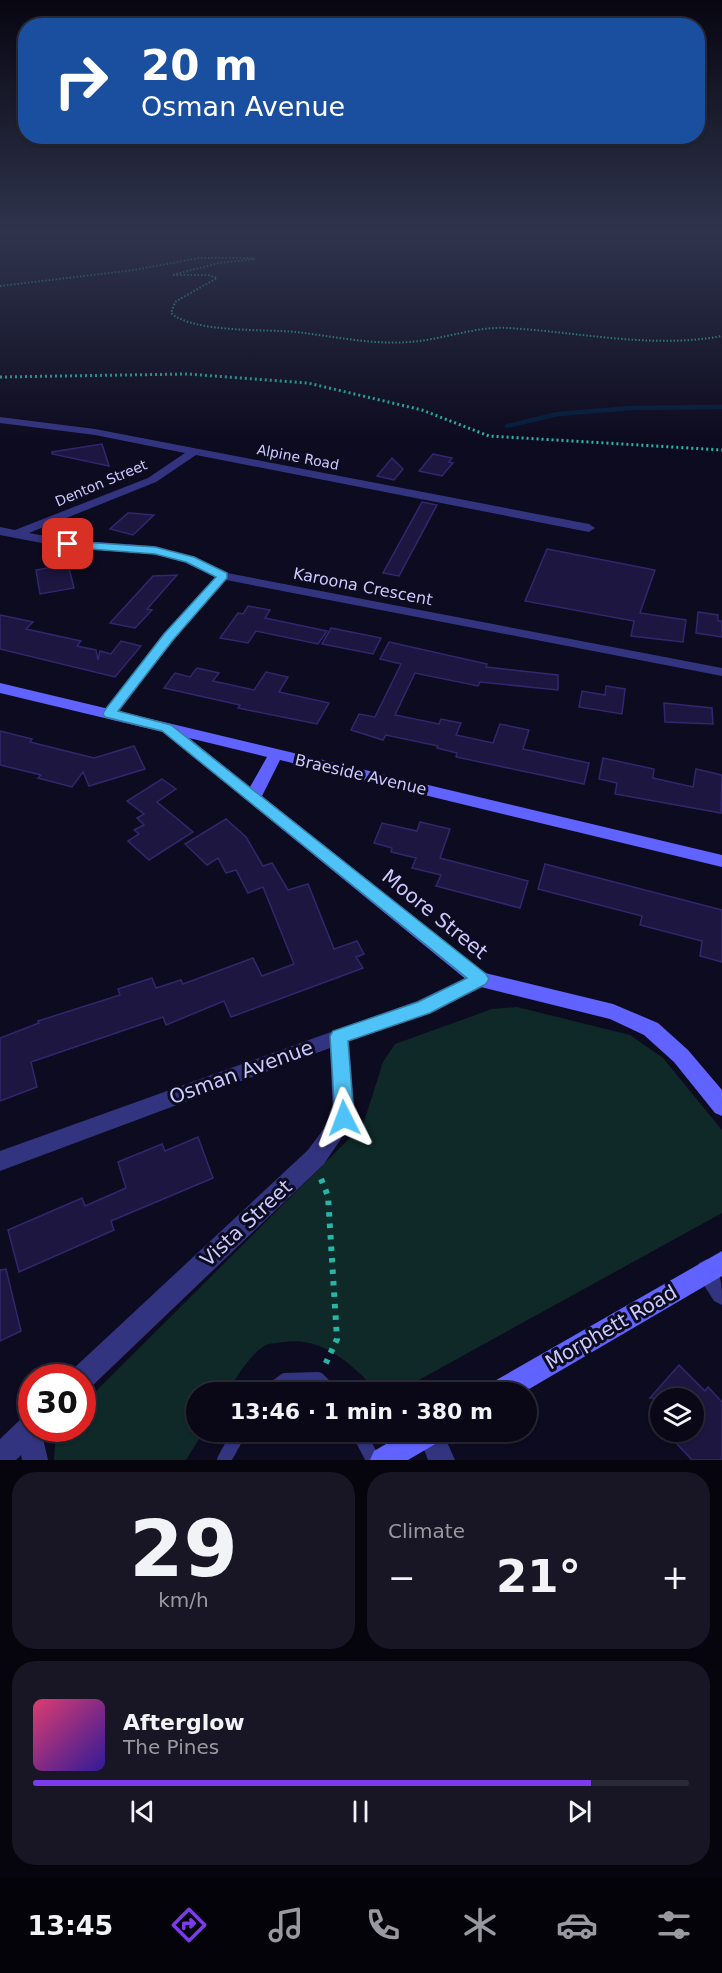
<!DOCTYPE html>
<html lang="en">
<head>
<meta charset="utf-8">
<style>
	:root { --surface:#0a0817; --page:#181624; --text:#f1f3f6; --muted:#999aa1; --line:#2a2936; --accent:#7c3aed }
	body { margin:0; font-family:"DejaVu Sans",sans-serif; background:var(--page); color:var(--text); height:100vh; display:flex; flex-direction:column; font-size:22px; white-space:nowrap }
	* { box-sizing:border-box; margin:0 }
	p { font-size:20px; color:var(--muted) }
	.icon { flex:none; width:33px; height:33px; fill:none; stroke:currentColor; stroke-width:2; stroke-linecap:round; stroke-linejoin:round }
	.map { position:relative; height:1460px; overflow:hidden }
	.panel { display:flex; flex-direction:column; gap:12px; padding:12px; background:#06040d; flex:1 }
	.panel>* { flex:none }
	.banner { position:absolute; left:18px; top:18px; width:687px; height:126px; border-radius:24px; box-shadow:0 2px 4px #0004,0 0 0 2px var(--line); background:#1a4fa0; color:#fff; overflow:hidden }
	.fabs { position:absolute; left:650px; top:1388px; display:grid; gap:12px }
	.fabs a { display:grid; place-items:center; width:54px; height:54px; border-radius:50%; background:var(--surface); box-shadow:0 2px 4px #0004,0 0 0 2px var(--line); font-size:30px }
	.speed { position:absolute; left:18px; top:1364px; display:flex; gap:12px; font-size:30px; font-weight:700; text-align:center }
	.speed>* { display:grid; place-content:center; width:78px; height:78px; border-radius:50%; background:var(--surface); box-shadow:0 2px 4px #0004,0 0 0 2px var(--line); line-height:1 }
	.speed .limit { border:9px solid #d22; background:#fff; color:#111 }
	.pin { position:absolute; display:grid; place-items:center; width:51px; height:51px; color:#fff; margin:-26px; border-radius:12px; box-shadow:0 3px 9px #0006 }
	.me { position:absolute; width:66px; margin:-33px; rotate:357deg; stroke-linejoin:round; filter:drop-shadow(0 0 4px #0008) }
	.turn { display:flex; align-items:center; gap:21px; height:126px; padding:0 24px; font-size:27px }
	.turn .icon { width:78px; height:78px; stroke-width:2.5 }
	.turn b { display:block; font-size:42px; line-height:51px }
	.big { font-size:45px; font-weight:800; line-height:1.1 }
	.panel .widget { flex:1; display:flex; flex-direction:column; justify-content:center; gap:9px; min-width:0; padding:0 21px; border-radius:24px; background:var(--page) }
	.panel .dial { align-items:center; gap:0 }
	.dial b { font-size:78px; line-height:1 }
	.song { display:flex; align-items:center; gap:18px }
	.cover { width:72px; height:72px; border-radius:9px; background:linear-gradient(135deg,hsl(340 70% 55%),hsl(250 70% 35%)) }
	.played { height:6px; border-radius:3px; background:linear-gradient(90deg,var(--accent) 85%,var(--line) 85%) }
	.keys { display:flex; justify-content:space-around; direction:ltr }
	.heat { display:flex; justify-content:space-between; align-items:center; font-size:33px; direction:ltr }
	.panel .tiles { flex:1; display:grid; gap:12px; grid-template-columns:1fr 1fr }
	.widget:last-child { grid-column:span 2 }
	.trip { position:absolute; left:186px; top:1382px; width:351px; height:60px; border-radius:30px; background:var(--surface); box-shadow:0 2px 4px #0004,0 0 0 2px var(--line); font-weight:800; line-height:60px; text-align:center }
	.tabs { display:flex; height:96px; justify-content:space-around; align-items:center; background:#040309; color:var(--muted) }
	.tabs .icon { width:42px; height:42px }
	.tabs .active { color:var(--accent) }
	.tabs b { font-size:27px; color:var(--text) }
	.map>svg:first-child { display:block }
	.green { fill:#0e2927 }
	.lines { fill:none; stroke-linecap:round; stroke-linejoin:round }
	.stream { stroke:#061d3c; stroke-width:4.5 }
	.building { fill:#1d1640; stroke:#32276e; stroke-width:1.5 }
	.path-far2 { stroke:#27b5a6; stroke-width:2; stroke-dasharray:1.5 2; stroke-linecap:butt }
	.path-far1 { stroke:#27b5a6; stroke-width:3; stroke-dasharray:2 3; stroke-linecap:butt }
	.path { stroke:#27b5a6; stroke-width:6; stroke-dasharray:4.5 7; stroke-linecap:butt }
	.lane { stroke:#333480; stroke-width:14 }
	.street { fill:#333480; fill-rule:evenodd }
	.secondary { fill:#6063ff; fill-rule:evenodd }
	.route { fill:#4fc3f7; stroke:#337fa1; stroke-width:1.5 }
	.labels { text-anchor:middle; stroke-width:6; stroke-linejoin:round; paint-order:stroke }
	.far-street-label { font-size:14px; fill:#ccc9ff; stroke:#0d0b1f }
	.street-label { font-size:16px; fill:#ccc9ff; stroke:#0d0b1f }
	.near-street-label { font-size:20px; fill:#ccc9ff; stroke:#0d0b1f }
</style>
</head>
<body>
<div class="map">
<svg width="722" height="1460" viewBox="0 0 722 1460">
	<rect width="100%" height="100%" fill="#0d0b1f"/>
	<path class="green" d="M 517,1007 L 630,1035 L 663,1058 L 722,1130 L 722,1213 L 397,1392 L 378,1392 C 353,1365 323,1336 284,1342 C 279,1343 270,1343 266,1345 C 252,1352 235,1379 228,1392 L 196,1392 L 196,1431 L 204,1431 L 186,1460 L 54,1460 L 56,1430 L 58,1428 L 82,1428 L 83,1404 L 363,1125 L 383,1062 L 395,1044 L 492,1009 Z"/>
	<g class="lines">
		<polyline class="stream" points="507,426 558,414 631,408 722,407"/>
	</g>
	<g class="building">
		<polygon points="102,444 109,466 52,454 52,452"/>
		<polygon points="433,454 452,458 449,462 453,463 442,476 419,471"/>
		<polygon points="392,458 403,469 394,480 377,476"/>
		<polygon points="422,502 437,505 399,576 383,573"/>
		<polygon points="128,513 131,513 154,515 133,535 110,529"/>
		<polygon points="547,549 655,570 640,613 686,620 683,642 631,636 634,621 525,601"/>
		<polygon points="68,564 74,588 40,594 36,570"/>
		<polygon points="177,575 147,609 152,610 135,628 110,623 153,576"/>
		<polygon points="248,606 270,610 265,618 327,631 318,644 256,631 248,643 220,638 238,613 243,614"/>
		<polygon points="698,612 718,615 718,621 722,621 722,637 696,633"/>
		<polygon points="0,615 33,622 26,629 81,641 77,646 96,650 98,660 100,651 111,654 121,641 141,646 115,677 0,649"/>
		<polygon points="331,628 381,638 373,654 322,644"/>
		<polygon points="389,642 487,664 486,667 558,675 558,690 480,682 478,686 415,673 395,715 439,724 441,719 461,723 456,735 493,743 500,724 529,730 523,749 589,763 584,784 456,757 457,753 437,748 438,746 386,735 383,740 351,730 359,714 375,717 401,664 380,659"/>
		<polygon points="197,668 219,673 213,681 254,690 266,672 288,677 279,692 329,703 317,724 238,708 240,705 164,688 175,673 190,677"/>
		<polygon points="606,686 625,689 622,714 579,707 582,691 605,695"/>
		<polygon points="664,703 712,708 713,724 665,722"/>
		<polygon points="0,731 32,739 30,742 94,758 134,746 145,769 89,786 83,772 72,787 38,778 41,775 0,765"/>
		<polygon points="603,758 654,769 653,778 693,787 696,769 722,775 721,813 615,794 617,783 599,779"/>
		<polygon points="162,779 176,789 157,802 193,832 149,860 128,841 139,834 134,830 144,825 137,818 144,814 127,801"/>
		<polygon points="226,819 246,837 263,866 272,863 288,890 308,884 334,949 357,941 364,954 356,957 363,968 231,1017 224,1001 166,1025 163,1017 31,1062 37,1087 0,1101 0,1038 39,1023 38,1021 120,995 118,989 152,978 156,988 181,980 183,984 253,958 262,976 294,964 263,887 248,893 236,870 226,873 218,858 207,865 185,844"/>
		<polygon points="420,822 450,829 440,858 528,881 520,908 436,886 441,875 412,868 416,858 391,852 392,848 374,843 382,823 417,831"/>
		<polygon points="545,864 722,910 722,962 700,956 702,941 640,925 642,916 538,889"/>
		<polygon points="198,1137 213,1178 111,1221 114,1230 19,1272 8,1230 82,1198 85,1206 126,1188 118,1162 162,1144 165,1151"/>
		<polygon points="6,1269 21,1331 0,1341 0,1270"/>
		<polygon points="679,1365 705,1391 708,1387 722,1402 722,1460 692,1460 665,1431 693,1431 693,1398 650,1398"/>
	</g>
	<g class="lines">
		<path class="path-far2" d="M 0,286 L 134,270 L 199,258 L 251,258 L 255,259 L 219,263 L 172,275 L 208,275 L 217,278 L 175,302 L 171,313 C 193,333 266,329 296,332 C 333,336 371,345 409,342 C 442,340 475,326 508,328 C 579,332 652,349 722,336"/>
		<polyline class="path-far1" points="0,377 187,374 308,383 422,410 489,436 722,450"/>
		<polyline class="path" points="321,1179 328,1196 337,1339 325,1365"/>
		<g class="lane">
			<polyline points="269,1392 285,1380 318,1379 331,1392"/>
			<polyline points="358,1431 373,1460"/>
			<polyline points="224,1460 240,1431"/>
		</g>
		<g class="street">
			<polygon points="0,417 95,429 589,524 595,528 589,532 196,455 156,482 29,533 68,540 155,546 194,557 227,573 722,668 722,676 226,580 173,640 115,717 105,717 103,714 105,711 163,634 215,577 186,563 154,554 68,548 0,535 0,527 15,530 148,478 185,453 95,435 0,423"/>
			<polygon points="480,971 487,973 489,979 487,985 430,1013 349,1041 355,1118 324,1164 91,1387 82,1390 82,1377 70,1377 73,1369 308,1150 333,1116 330,1048 0,1171 0,1151 417,1001"/>
			<path d="M 707,1259 C 722,1267 722,1287 722,1305 L 714,1301 L 695,1271 L 699,1263 Z"/>
			<polygon points="32,1413 32,1428 44,1428 42,1434 48,1460 22,1460 21,1455 16,1460 0,1460 0,1439 23,1417"/>
			<polygon points="417,1431 442,1431 455,1460 428,1460"/>
		</g>
		<g class="secondary">
			<path d="M 0,683 L 722,855 L 722,867 L 280,760 L 262,796 L 485,973 L 613,1004 L 658,1023 L 688,1050 L 722,1090 L 722,1116 L 715,1113 L 674,1062 L 644,1035 L 610,1019 L 473,985 L 163,732 L 0,693 ZM 189,738 L 267,757 L 250,787 Z"/>
			<polygon points="722,1251 722,1276 524,1392 487,1392 491,1383"/>
			<polygon points="408,1431 446,1431 442,1440 408,1460 370,1460 374,1451"/>
		</g>
	</g>
	<linearGradient id="sky" x2="0" y2="1"><stop stop-color="#070611"/><stop offset="0.53" stop-color="#2f344d"/><stop offset="1" stop-color="#2f344d" stop-opacity="0"/></linearGradient>
	<rect width="722" height="438" fill="url(#sky)"/>
	<polygon class="route" points="68,541 155,547 194,557 227,573 227,578 173,640 118,711 171,725 486,974 489,979 486,984 430,1013 348,1041 354,1118 351,1124 344,1126 337,1124 335,1118 330,1036 333,1031 418,1002 467,978 162,731 105,717 103,714 105,710 164,634 216,577 186,562 155,554 64,547 62,544"/>
	<g class="labels">
		<g class="far-street-label">
			<text transform="translate(298 457) rotate(11)" y="5">Alpine Road</text>
			<text transform="translate(101 483) rotate(-23)" y="5">Denton Street</text>
		</g>
		<g class="street-label">
			<text transform="translate(363 586) rotate(11)" y="6">Karoona Crescent</text>
			<text transform="translate(361 774) rotate(13)" y="6">Braeside Avenue</text>
		</g>
		<g class="near-street-label">
			<text transform="translate(435 914) rotate(39)" y="7">Moore Street</text>
			<text transform="translate(241 1072) rotate(-20)" y="7">Osman Avenue</text>
			<text transform="translate(246 1223) rotate(-43)" y="7">Vista Street</text>
			<text transform="translate(611 1327) rotate(-30)" y="7">Morphett Road</text>
		</g>
	</g>
</svg>
<div class="fabs">
<a><svg class="icon" aria-label="layers" viewBox="0 0 24 24"><path d="M12 4l9 5-9 5-9-5zM3 14l9 5 9-5"/></svg></a>
</div>
<div class="speed"><div class="limit">30</div></div>
<div class="pin" style="left:68px;top:544px;background:#d93025"><svg class="icon" aria-label="arrive" viewBox="0 0 24 24"><path d="M6 21V4h12l-3 4 3 4H6"/></svg></div>
<svg class="me" style="left:344px;top:1118px" viewBox="-20 -20 40 40"><path d="M0-17L14 15 0 8-14 15z" fill="#4fc3f7" stroke="#fff" stroke-width="4"/></svg>
<div class="trip">13:46 · 1 min · 380 m</div>
<div class="banner">
<div class="turn"><svg class="icon" aria-label="right" viewBox="0 0 24 24"><path d="M7 20v-9h11M14 6l5 5-5 5"/></svg><div><b>20 m</b>Osman Avenue</div></div>
</div>
</div>
<section class="panel">
<div class="tiles">
<div class="widget dial"><b>29</b><p>km/h</p></div>
<div class="widget"><p>Climate</p>
<div class="heat"><a>−</a><b class="big">21°</b><a>+</a></div>
</div>
<div class="widget">
<div class="song"><i class="cover"></i><div><b>Afterglow</b><p>The Pines</p></div></div>
<div class="played"></div>
<div class="keys"><svg class="icon" aria-label="previous" viewBox="0 0 24 24"><path d="M18 5L8 12l10 7zM5 5v14"/></svg><svg class="icon" aria-label="pause" viewBox="0 0 24 24"><path d="M8 5v14M16 5v14"/></svg><svg class="icon" aria-label="next" viewBox="0 0 24 24"><path d="M6 5l10 7-10 7zM19 5v14"/></svg></div>
</div>
</div>
</section>
<nav class="tabs">
<b>13:45</b>
<svg class="icon active" aria-label="directions" viewBox="0 0 24 24"><path d="M12 3l9 9-9 9-9-9zM9 14v-3h6M13 9l2 2-2 2"/></svg>
<svg class="icon" aria-label="music" viewBox="0 0 24 24"><path d="M9 18V5l10-2v13"/><circle cx="6" cy="18" r="3"/><circle cx="16" cy="16" r="3"/></svg>
<svg class="icon" aria-label="phone" viewBox="0 0 24 24"><path d="M5 4h4l2 5-3 2q2 4 5 5l2-3 5 2v4C11 20 4 13 5 4z"/></svg>
<svg class="icon" aria-label="climate" viewBox="0 0 24 24"><path d="M12 3v18M4 7l16 10M4 17L20 7"/></svg>
<svg class="icon" aria-label="car" viewBox="0 0 24 24"><path d="M5 17H2v-5l4-1 3-4h7l3 4 3 1v5h-3M9 17h6M6 11h13"/><circle cx="7" cy="17" r="2"/><circle cx="17" cy="17" r="2"/></svg>
<svg class="icon" aria-label="filters" viewBox="0 0 24 24"><path d="M4 7h16M4 17h16"/><circle cx="9" cy="7" r="2"/><circle cx="15" cy="17" r="2"/></svg>
</nav>
</body>
</html>
